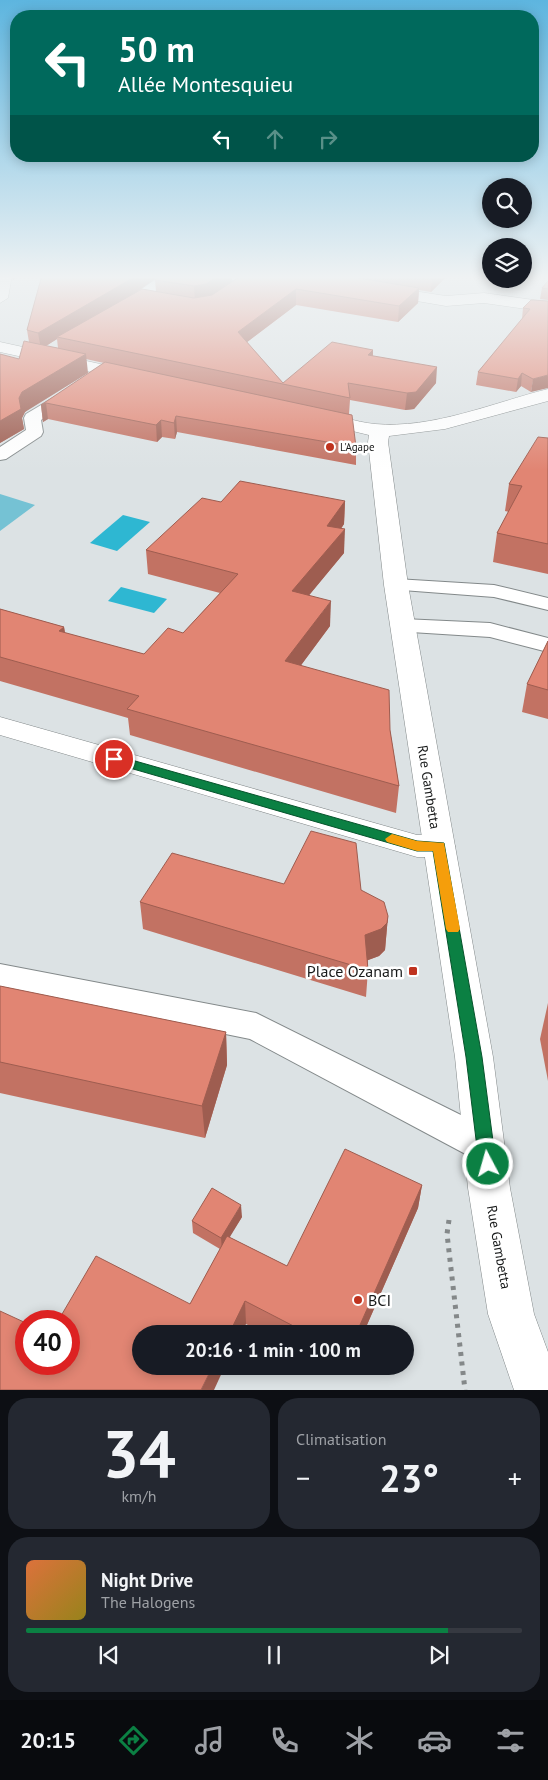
<!DOCTYPE html>
<html lang="fr">
<head>
<meta charset="utf-8">
<style>
	:root { --surface:#171b24; --page:#242831; --text:#f1f3f6; --muted:#9ea1a6; --line:#363941; --accent:#0b8043 }
	body { margin:0; font-family:"PT Sans",sans-serif; background:var(--page); color:var(--text); height:100vh; display:flex; flex-direction:column; font-size:19px; white-space:nowrap }
	* { box-sizing:border-box; margin:0 }
	p { font-size:16px; color:var(--muted) }
	.icon { flex:none; width:28px; height:28px; fill:none; stroke:currentColor; stroke-width:2; stroke-linecap:round; stroke-linejoin:round }
	.map { position:relative; height:1390px; overflow:hidden }
	.details { display:flex; flex-direction:column; gap:8px; padding:8px; background:#0d0f14; flex:1 }
	.details>* { flex:none }
	.top-card { position:absolute; left:10px; top:10px; width:529px; height:152px; border-radius:20px; box-shadow:0 2px 12px #0003; background:#00695c; color:#fff; overflow:hidden }
	.fabs { position:absolute; left:482px; top:178px; display:grid; gap:10px }
	.fabs a { display:grid; place-items:center; width:50px; height:50px; border-radius:50%; background:var(--surface); box-shadow:0 2px 12px #0003; font-size:25px }
	.speed { position:absolute; left:15px; top:1310px; display:flex; gap:10px; font-size:25px; font-weight:700; text-align:center }
	.speed>* { display:grid; place-content:center; width:65px; height:65px; border-radius:50%; background:var(--surface); box-shadow:0 2px 12px #0003; line-height:1 }
	.speed .limit { border:8px solid #d22; background:#fff; color:#111 }
	.pin { position:absolute; display:grid; place-items:center; width:42px; height:42px; color:#fff; margin:-21px; border:2px solid #fff; border-radius:50%; box-shadow:0 1px 5px #0007 }
	.me { position:absolute; width:55px; margin:-28px; rotate:354deg; stroke-linejoin:round; filter:drop-shadow(0 0 4px #0008) }
	.turn { display:flex; align-items:center; gap:18px; height:105px; padding:0 25px; font-size:22px }
	.turn .icon { width:65px; height:65px; stroke-width:2.5 }
	.turn b { display:block; font-size:35px; line-height:42px }
	.lanes { display:flex; align-items:center; height:48px; padding:0 25px; background:#0003; justify-content:center; gap:25px; direction:ltr }
	.lanes .off { opacity:.35 }
	.big { font-size:38px; font-weight:700; line-height:1.1 }
	.details .tile { flex:1; display:flex; flex-direction:column; justify-content:center; gap:8px; min-width:0; padding:0 18px; border-radius:20px; background:var(--page) }
	.details .dial { align-items:center; gap:0 }
	.dial b { font-size:65px; line-height:1 }
	.song { display:flex; align-items:center; gap:15px }
	.cover { width:60px; height:60px; border-radius:8px; background:linear-gradient(135deg,hsl(20 70% 55%),hsl(50 70% 35%)) }
	.played { height:5px; border-radius:2px; background:linear-gradient(90deg,var(--accent) 85%,var(--line) 85%) }
	.keys { display:flex; justify-content:space-around; direction:ltr }
	.heat { display:flex; justify-content:space-between; align-items:center; font-size:28px; direction:ltr }
	.details .tiles { flex:1; display:grid; gap:8px; grid-template-columns:1fr 1fr }
	.tile:last-child { grid-column:span 2 }
	.trip { position:absolute; left:132px; top:1325px; width:282px; height:50px; border-radius:25px; background:var(--surface); box-shadow:0 2px 12px #0003; font-weight:700; line-height:50px; text-align:center }
	.tab-bar { display:flex; height:80px; justify-content:space-around; align-items:center; background:#090b0e; color:var(--muted) }
	.tab-bar .icon { width:35px; height:35px }
	.tab-bar .active { color:var(--accent) }
	.tab-bar b { font-size:22px; color:var(--text) }
	.map>svg:first-child { display:block }
	.green { fill:#75c2d4 }
	.water { fill:#2eb7d2 }
	.lines { fill:none; stroke-linecap:round; stroke-linejoin:round }
	.lane-casing { stroke:#83898a; stroke-width:2 }
	.street-casing { stroke:#83898a; stroke-width:1 }
	.secondary-casing { stroke:#83898a; stroke-width:1 }
	.path { stroke:#848889; stroke-width:5; stroke-dasharray:4 5.5; stroke-linecap:butt }
	.lane { fill:#fff; fill-rule:evenodd }
	.street { fill:#fff; fill-rule:evenodd }
	.secondary { fill:#fff; fill-rule:evenodd }
	.wall { fill:#c27263; fill-rule:evenodd }
	.shaded-wall { fill:#9e5d50 }
	.building { fill:#e18573; stroke:#9e5d50 }
	.route { fill:#0b8043; stroke:#07532c }
	.slow { fill:#f59e0b }
	.poi-dot { fill:#bf331f; stroke:#fff; stroke-width:2 }
	.labels { text-anchor:middle; stroke-width:5; stroke-linejoin:round; paint-order:stroke }
	.far-poi-label { font-size:11px; fill:#181a1a; stroke:#fff; text-anchor:start }
	.street-label { font-size:14px; fill:#181a1a; stroke:#fff }
	.near-poi-label { font-size:16px; fill:#181a1a; stroke:#fff; text-anchor:end }
</style>
</head>
<body>
<div class="map">
<svg width="548" height="1390" viewBox="0 0 548 1390">
	<rect width="100%" height="100%" fill="#dce2e4"/>
	<polygon class="green" points="0,494 35,505 0,531"/>
	<g class="water">
		<polygon points="123,515 150,522 117,551 90,543"/>
		<polygon points="121,587 167,599 154,613 108,601"/>
	</g>
	<g class="lines">
		<defs>
			<g id="lane">
				<polygon points="162,275 177,275 128,311 118,311 116,308 118,305"/>
				<polygon points="216,275 249,275 255,279 230,296 223,292 237,281 217,278"/>
				<polygon points="68,389 76,394 41,420 43,432 41,436 6,459 0,460 0,447 26,430 24,418 26,414"/>
				<polygon points="396,579 494,585 548,598 548,610 494,597 389,589 386,585 389,581"/>
				<polygon points="403,619 490,623 548,638 548,652 490,637 395,631 392,626 395,621"/>
				<polygon points="0,964 256,1013 499,1134 504,1146 499,1158 486,1162 473,1158 250,1039 0,988"/>
			</g>
			<g id="street">
				<polygon points="381,286 446,296 484,293 548,302 548,312 484,303 446,306 376,294 373,291 376,288"/>
				<polygon points="0,717 417,835 439,835 450,838 455,846 450,854 439,857 417,857 0,735"/>
			</g>
			<g id="secondary">
				<polygon points="0,275 12,275 8,298 0,303"/>
				<polygon points="0,342 132,371 138,372 141,376 138,380 132,381 0,352"/>
				<path d="M 548,389 L 548,401 L 445,429 L 389,436 L 388,442 L 408,585 L 493,1057 L 510,1188 L 534,1314 L 548,1352 L 548,1390 L 514,1390 L 488,1314 L 468,1188 L 455,1057 L 384,585 L 368,442 L 369,435 L 311,421 L 308,417 L 311,413 L 318,411 C 337,415 355,422 375,424 C 433,429 492,403 548,389 Z"/>
			</g>
		</defs>
		<use href="#lane" class="lane-casing"/>
		<use href="#street" class="street-casing"/>
		<use href="#secondary" class="secondary-casing"/>
		<polyline class="path" points="449,1220 447,1234 465,1390"/>
		<use href="#lane" class="lane"/>
		<use href="#street" class="street"/>
		<use href="#secondary" class="secondary"/>
	</g>
	<g class="wall">
		<path d="M 42,275 L 160,275 L 138,291 L 156,291 L 155,280 L 161,275 L 232,275 L 232,282 L 242,275 L 448,275 L 431,292 L 419,290 L 418,303 L 398,322 L 296,305 L 247,342 L 283,383 L 373,350 L 373,356 L 436,383 L 414,409 L 405,410 L 350,400 L 349,414 L 356,447 L 356,465 L 177,432 L 175,439 L 162,437 L 157,442 L 48,419 L 43,422 L 41,405 L 104,363 L 86,359 L 25,412 L 22,418 L 24,429 L 0,443 L 19,359 L 29,342 L 27,330 ZM 57,339 L 58,348 L 46,346 Z"/>
		<polygon points="530,275 548,275 548,278"/>
		<polygon points="548,281 548,300 540,299 542,288"/>
		<polygon points="548,301 531,392 521,386 516,392 476,385 478,372 522,319 523,308"/>
		<polygon points="548,438 548,574 493,562 497,533 509,512 505,511 509,484"/>
		<polygon points="345,501 344,524 341,529 344,553 309,595 330,626 301,665 390,730 399,786 396,813 130,735 128,718 0,681 0,609 64,627 65,633 144,654 183,633 220,593 148,574 146,550 221,502"/>
		<polygon points="548,641 548,719 522,712 527,684"/>
		<polygon points="361,890 388,916 385,950 379,956 368,960 368,970 366,997 143,929 140,902"/>
		<polygon points="0,986 226,1032 227,1065 205,1138 0,1093"/>
		<polygon points="548,1003 548,1081 540,1039"/>
		<polygon points="422,1185 418,1208 363,1334 266,1334 246,1324 26,1364 190,1304 220,1249 193,1233 192,1221 242,1217 229,1237 287,1266"/>
		<polygon points="329,1366 349,1366 345,1374"/>
	</g>
	<g class="shaded-wall">
		<polygon points="12,275 23,275 13,280"/>
		<polygon points="138,275 160,275 135,293 57,337 57,339 41,349 38,333"/>
		<polygon points="220,275 232,275 232,282 206,299 195,301 194,286"/>
		<polygon points="434,275 448,275 431,292 432,277"/>
		<polygon points="419,288 418,303 398,322 399,306"/>
		<polygon points="296,289 296,305 238,349 238,332"/>
		<polygon points="373,350 372,366 368,355"/>
		<polygon points="86,354 88,373 25,412 22,418 24,429 0,443 0,421 19,398 22,392"/>
		<polygon points="437,367 436,383 414,409 405,410 407,393"/>
		<polygon points="522,373 521,386 516,392 518,379"/>
		<polygon points="548,375 548,388 531,392 533,379"/>
		<polygon points="46,403 48,419 43,422 41,405"/>
		<polygon points="176,416 177,432 175,439 174,423"/>
		<polygon points="161,420 162,437 157,442 156,425"/>
		<polygon points="345,501 344,524 326,549 327,526"/>
		<polygon points="345,529 344,553 292,616 292,591"/>
		<polygon points="331,601 330,626 285,687 285,661"/>
		<polygon points="64,627 68,652 59,631"/>
		<polygon points="388,916 385,950 379,956 363,962 365,935"/>
		<polygon points="226,1032 227,1065 205,1138 202,1106"/>
		<polygon points="422,1185 418,1208 363,1334 356,1334"/>
		<polygon points="241,1205 242,1217 222,1250 221,1238"/>
		<polygon points="245,1301 246,1324 241,1334 229,1334"/>
		<polygon points="213,1366 225,1366 214,1390 201,1390"/>
		<polygon points="346,1366 349,1366 345,1374"/>
	</g>
	<g class="building">
		<polygon points="42,275 138,275 38,333 27,330"/>
		<polygon points="161,275 220,275 206,284 194,286 155,280"/>
		<polygon points="242,275 341,275 419,288 399,306 296,289 238,332 283,383 332,342 373,350 368,355 437,367 416,392 407,393 348,383 350,398 57,337 142,289 194,298 212,295"/>
		<polygon points="422,275 434,275 432,277"/>
		<polygon points="548,281 548,289 542,288"/>
		<polygon points="531,300 548,301 548,375 533,379 522,373 518,379 478,372 530,309 523,308"/>
		<polygon points="24,341 86,354 22,392 19,398 21,409 0,421 0,354 19,359"/>
		<polygon points="105,362 352,415 356,447 176,416 174,423 161,420 156,425 46,403 41,405"/>
		<polygon points="538,437 548,438 548,544 497,533 522,486 509,484"/>
		<polygon points="240,481 345,501 327,526 345,529 292,591 331,601 285,661 389,690 390,730 399,786 127,709 139,696 0,657 0,609 64,627 59,631 144,654 168,628 183,633 238,574 146,550 202,498 221,502"/>
		<polygon points="548,641 548,690 527,684"/>
		<polygon points="311,831 356,843 361,890 384,902 388,916 387,923 381,929 365,935 368,970 140,902 172,853 284,884"/>
		<polygon points="0,986 226,1032 202,1106 0,1062"/>
		<polygon points="345,1149 422,1185 356,1334 309,1334 245,1301 229,1334 141,1334 141,1366 213,1366 201,1390 0,1390 0,1311 26,1323 26,1364 69,1364 69,1321 58,1321 96,1256 190,1304 227,1236 287,1266"/>
		<polygon points="212,1188 241,1205 221,1238 192,1221"/>
	</g>
	<linearGradient id="sky" x2="0" y2="1"><stop stop-color="#5db5df"/><stop offset="0.59" stop-color="#eff2f3"/><stop offset="1" stop-color="#eff2f3" stop-opacity="0"/></linearGradient>
	<rect width="548" height="470" fill="url(#sky)"/>
	<polygon class="route" points="114,755 417,841 444,843 482,1057 496,1164 494,1170 488,1172 482,1170 479,1164 466,1057 433,851 417,851 109,762 108,759 109,756"/>
	<polygon class="slow" points="392,834 417,841 444,843 460,929 458,932 448,932 446,929 433,851 417,851 387,842 385,839"/>
	<g class="poi-dot">
		<circle cx="330" cy="447" r="5"/>
		<rect x="408" y="966" width="10" height="10" rx="2.5"/>
		<circle cx="358" cy="1300" r="5"/>
	</g>
	<g class="labels">
		<g class="far-poi-label">
			<text x="340" y="451">L'Agape</text>
		</g>
		<g class="street-label">
			<text transform="translate(429 787) rotate(81)" y="5">Rue Gambetta</text>
			<text transform="translate(499 1247) rotate(80)" y="5">Rue Gambetta</text>
		</g>
		<g class="near-poi-label">
			<text x="403" y="977">Place Ozanam</text>
			<text x="368" y="1306" text-anchor="start">BCI</text>
		</g>
	</g>
</svg>
<div class="fabs">
<a><svg class="icon" aria-label="search" viewBox="0 0 24 24"><circle cx="10" cy="10" r="6"/><path d="M15 15l6 6"/></svg></a>
<a><svg class="icon" aria-label="layers" viewBox="0 0 24 24"><path d="M12 4l9 5-9 5-9-5zM3 14l9 5 9-5"/></svg></a>
</div>
<div class="speed"><div class="limit">40</div></div>
<div class="pin" style="left:114px;top:759px;background:#d93025"><svg class="icon" aria-label="arrive" viewBox="0 0 24 24"><path d="M6 21V4h12l-3 4 3 4H6"/></svg></div>
<svg class="me" style="left:488px;top:1164px" viewBox="-20 -20 40 40"><circle r="17" fill="#0b8043" stroke="#fff" stroke-width="3"/><path d="M0-11L8 9 0 5-8 9z" fill="#fff"/></svg>
<div class="trip">20:16 · 1 min · 100 m</div>
<div class="top-card">
<div class="turn"><svg class="icon" aria-label="left" viewBox="0 0 24 24"><path d="M17 20v-9H6M10 6l-5 5 5 5"/></svg><div><b>50 m</b>Allée Montesquieu</div></div>
<div class="lanes"><svg class="icon" aria-label="left" viewBox="0 0 24 24"><path d="M17 20v-9H6M10 6l-5 5 5 5"/></svg><svg class="icon off" aria-label="ahead" viewBox="0 0 24 24"><path d="M12 20V5M6 11l6-6 6 6"/></svg><svg class="icon off" aria-label="right" viewBox="0 0 24 24"><path d="M7 20v-9h11M14 6l5 5-5 5"/></svg></div>
</div>
</div>
<section class="details">
<div class="tiles">
<div class="tile dial"><b>34</b><p>km/h</p></div>
<div class="tile"><p>Climatisation</p>
<div class="heat"><a>−</a><b class="big">23°</b><a>+</a></div>
</div>
<div class="tile">
<div class="song"><i class="cover"></i><div><b>Night Drive</b><p>The Halogens</p></div></div>
<div class="played"></div>
<div class="keys"><svg class="icon" aria-label="previous" viewBox="0 0 24 24"><path d="M18 5L8 12l10 7zM5 5v14"/></svg><svg class="icon" aria-label="pause" viewBox="0 0 24 24"><path d="M8 5v14M16 5v14"/></svg><svg class="icon" aria-label="next" viewBox="0 0 24 24"><path d="M6 5l10 7-10 7zM19 5v14"/></svg></div>
</div>
</div>
</section>
<nav class="tab-bar">
<b>20:15</b>
<svg class="icon active" aria-label="directions" viewBox="0 0 24 24"><path d="M12 3l9 9-9 9-9-9zM9 14v-3h6M13 9l2 2-2 2"/></svg>
<svg class="icon" aria-label="music" viewBox="0 0 24 24"><path d="M9 18V5l10-2v13"/><circle cx="6" cy="18" r="3"/><circle cx="16" cy="16" r="3"/></svg>
<svg class="icon" aria-label="phone" viewBox="0 0 24 24"><path d="M5 4h4l2 5-3 2q2 4 5 5l2-3 5 2v4C11 20 4 13 5 4z"/></svg>
<svg class="icon" aria-label="climate" viewBox="0 0 24 24"><path d="M12 3v18M4 7l16 10M4 17L20 7"/></svg>
<svg class="icon" aria-label="car" viewBox="0 0 24 24"><path d="M5 17H2v-5l4-1 3-4h7l3 4 3 1v5h-3M9 17h6M6 11h13"/><circle cx="7" cy="17" r="2"/><circle cx="17" cy="17" r="2"/></svg>
<svg class="icon" aria-label="filters" viewBox="0 0 24 24"><path d="M4 7h16M4 17h16"/><circle cx="9" cy="7" r="2"/><circle cx="15" cy="17" r="2"/></svg>
</nav>
</body>
</html>
